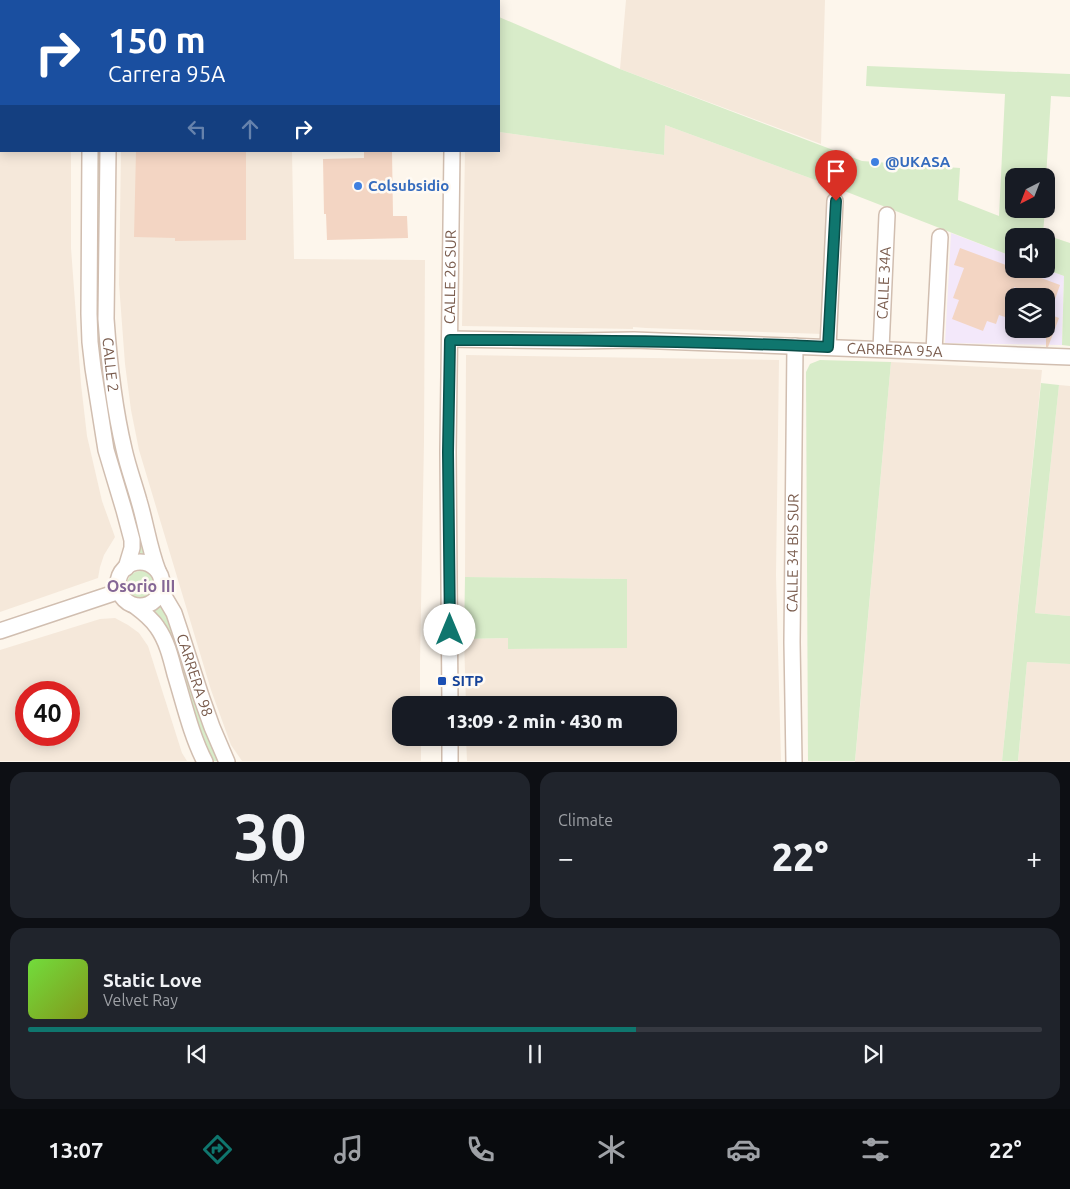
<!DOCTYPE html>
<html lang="en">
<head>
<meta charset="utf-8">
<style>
	:root { --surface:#171b24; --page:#20242c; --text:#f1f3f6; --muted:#9ea1a6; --line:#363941; --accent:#0f766e }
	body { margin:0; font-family:Ubuntu,sans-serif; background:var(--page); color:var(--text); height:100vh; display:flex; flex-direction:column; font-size:19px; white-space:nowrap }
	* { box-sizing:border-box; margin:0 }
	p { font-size:16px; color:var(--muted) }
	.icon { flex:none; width:28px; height:28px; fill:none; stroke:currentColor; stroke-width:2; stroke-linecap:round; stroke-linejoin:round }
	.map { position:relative; height:762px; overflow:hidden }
	.side { display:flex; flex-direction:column; gap:10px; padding:10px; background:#0d0f14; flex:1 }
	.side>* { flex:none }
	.guide { position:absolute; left:0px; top:0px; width:500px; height:152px; box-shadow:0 2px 12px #0003; background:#1a4fa0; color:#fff; overflow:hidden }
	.needle { width:32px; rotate:222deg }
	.fabs { position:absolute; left:1005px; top:168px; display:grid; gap:10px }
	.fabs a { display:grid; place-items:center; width:50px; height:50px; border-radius:10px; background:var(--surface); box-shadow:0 2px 12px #0003; font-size:25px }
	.speed { position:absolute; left:15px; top:681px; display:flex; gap:10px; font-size:25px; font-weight:700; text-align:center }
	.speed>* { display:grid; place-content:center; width:65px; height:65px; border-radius:50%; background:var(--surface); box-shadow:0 2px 12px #0003; line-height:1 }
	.speed .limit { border:8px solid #d22; background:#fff; color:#111 }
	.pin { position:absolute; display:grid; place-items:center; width:42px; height:42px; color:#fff; margin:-51px -21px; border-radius:50% 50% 50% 0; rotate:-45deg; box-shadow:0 0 5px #0007 }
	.pin .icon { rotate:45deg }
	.me { position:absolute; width:55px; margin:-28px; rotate:0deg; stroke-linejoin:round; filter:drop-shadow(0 0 4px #0008) }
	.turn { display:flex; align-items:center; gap:18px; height:105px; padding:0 25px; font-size:22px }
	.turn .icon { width:65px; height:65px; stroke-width:2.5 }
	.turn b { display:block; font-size:35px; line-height:42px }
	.lanes { display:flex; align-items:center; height:48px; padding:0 25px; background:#0003; justify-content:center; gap:25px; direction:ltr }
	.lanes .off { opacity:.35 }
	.big { font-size:38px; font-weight:800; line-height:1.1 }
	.side .card { flex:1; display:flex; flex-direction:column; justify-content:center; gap:8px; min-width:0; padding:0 18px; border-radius:15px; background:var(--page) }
	.side .dial { align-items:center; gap:0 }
	.dial b { font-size:65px; line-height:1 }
	.song { display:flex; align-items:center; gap:15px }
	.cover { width:60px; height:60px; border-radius:8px; background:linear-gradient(135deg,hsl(100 70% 55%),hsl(70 70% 35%)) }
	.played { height:5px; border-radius:2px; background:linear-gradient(90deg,var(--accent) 60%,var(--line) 60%) }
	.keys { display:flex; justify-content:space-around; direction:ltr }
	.heat { display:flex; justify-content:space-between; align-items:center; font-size:28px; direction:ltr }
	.side .tiles { flex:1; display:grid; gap:10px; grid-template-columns:1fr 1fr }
	.card:last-child { grid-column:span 2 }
	.trip { position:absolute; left:392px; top:696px; width:285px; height:50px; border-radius:15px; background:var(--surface); box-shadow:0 2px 12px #0003; font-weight:800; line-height:50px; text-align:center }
	.dock { display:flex; height:80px; justify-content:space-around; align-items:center; background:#090b0e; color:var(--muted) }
	.dock .icon { width:35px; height:35px }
	.dock .selected { color:var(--accent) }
	.dock b { font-size:22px; color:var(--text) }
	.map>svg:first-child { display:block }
	.residential { fill:#f5e8da; fill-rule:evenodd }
	.education { fill:#f3e8fa; fill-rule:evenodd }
	.green { fill:#d8ecc9 }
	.building { fill:#f3d5c3 }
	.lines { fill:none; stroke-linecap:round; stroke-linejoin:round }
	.minor-casing { stroke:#d1beb0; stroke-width:18 }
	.minor { stroke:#fff; stroke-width:15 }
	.route-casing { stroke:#0a4d48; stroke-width:12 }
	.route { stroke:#0f766e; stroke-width:9 }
	.shop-dot { fill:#3f7fe0; stroke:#fffaf3; stroke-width:2 }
	.transit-dot { fill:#1a4fb4; stroke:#fffaf3; stroke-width:2 }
	.labels { text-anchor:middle; stroke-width:5; stroke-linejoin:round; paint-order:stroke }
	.shop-label { font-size:15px; font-weight:bold; fill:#366cbe; stroke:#fffaf3; text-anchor:start }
	.street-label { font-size:15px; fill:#7a5c4d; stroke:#fffaf3 }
	.transit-label { font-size:15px; font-weight:bold; fill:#164399; stroke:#fffaf3; text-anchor:start }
	.neighbourhood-label { font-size:16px; font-weight:bold; fill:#846695; stroke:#fffaf3 }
</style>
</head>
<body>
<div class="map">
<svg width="1070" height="762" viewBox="0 0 1070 762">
	<rect width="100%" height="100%" fill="#fdf6ec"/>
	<g class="residential">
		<polygon points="0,0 59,0 60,1 1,1 1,151 71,151 71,248 81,384 87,436 102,501 115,537 104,555 100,567 98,578 0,612"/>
		<polygon points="626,0 825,0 821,144 620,69"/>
		<polygon points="665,125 829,185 823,334 646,328 633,327 633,329 462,326 465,151 499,151 499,132 664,155"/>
		<polygon points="121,151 292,151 294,259 425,260 424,441 420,663 420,705 401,705 401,738 421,738 421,761 242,761 231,745 211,690 139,450 131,410 125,364 119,284"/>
		<polygon points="466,355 779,360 776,575 781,761 467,761 466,738 669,738 669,705 466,705 464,639 508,638 508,649 627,647 627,579 465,577"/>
		<polygon points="891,362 1042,370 1002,761 855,762"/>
		<polygon points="1059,385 1070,386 1070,616 1035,613"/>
		<path d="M 115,618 L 128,625 L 139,633 L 148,646 L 182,753 L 187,761 L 0,761 L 0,650 L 100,619 ZM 26,692 L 69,692 L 69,735 L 26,735 Z"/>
		<polygon points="1027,662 1070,664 1070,761 1018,762"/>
	</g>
	<path class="education" d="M 951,233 L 1014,257 L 1014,269 L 1045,269 L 1064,276 L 1062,345 L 945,343 ZM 1014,296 L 1046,296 L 1046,329 L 1014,329 Z"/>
	<g class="green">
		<polygon points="159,0 445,0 445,1 163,1"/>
		<polygon points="499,17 620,69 862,161 960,168 958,200 999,216 1005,94 866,86 867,66 1070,74 1070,97 1051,96 1046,178 1046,176 1014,176 1014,209 1045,209 1043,234 1070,243 1070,346 1062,345 1064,276 1045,269 1046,269 1046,236 1014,236 1014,257 829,185 665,125 664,155 499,132"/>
		<polygon points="96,151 102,151 101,267 146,556 133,558 104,406 94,315"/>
		<polygon points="820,360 891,362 855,761 808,761 806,372 810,364"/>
		<polygon points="1041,383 1059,385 1035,613 1070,616 1070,664 1027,662 1018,761 1002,761"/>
		<circle cx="141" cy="585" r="14"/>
		<polygon points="465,577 627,579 627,648 508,649 508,638 464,639"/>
		<polygon points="161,605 164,610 172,628 221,761 213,761 200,736 150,611"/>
	</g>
	<g class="building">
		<polygon points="136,151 246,151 246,240 175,241 175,238 134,237"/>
		<polygon points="364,151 392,151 393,216 407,216 408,238 327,240 326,214 324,214 323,159 364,158"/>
		<polygon points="960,248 1014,268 1014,269 1017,269 1060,285 1054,302 1046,299 1046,296 1039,296 1014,287 1014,320 999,315 996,324 987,321 983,331 952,319 959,300 953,298 964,268 954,265"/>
		<polygon points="1046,313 1059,318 1048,347 1046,347"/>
	</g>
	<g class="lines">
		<defs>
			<g id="minor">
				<polyline points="84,0 85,1"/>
				<polyline points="114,0 116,1"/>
				<polyline points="456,1 457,0"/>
				<polyline points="90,151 89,314 90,342 93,368 106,450 124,510 132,540 132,548 126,568"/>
				<path id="s1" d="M 108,151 L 106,319 C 109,362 114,407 124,449 C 128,467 134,483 139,501 C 146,524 149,548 158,571"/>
				<path id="s2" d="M 450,339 L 576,341 L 634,340 L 1070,357"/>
				<polyline points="828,347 835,201"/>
				<path id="s3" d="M 881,349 L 887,215"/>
				<polyline points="934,351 940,237"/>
				<circle cx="140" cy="584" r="22"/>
				<path id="s4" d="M 161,591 L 174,613 L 180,631 L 201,696 L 212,727 L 227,762"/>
				<path d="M 135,606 C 143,612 151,618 157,627 C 167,641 171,658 175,674 C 184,703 191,735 205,762"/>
				<polyline points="0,631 120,591"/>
				<path id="s5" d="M 450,705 L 448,452 L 452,151"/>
				<polyline points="450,762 450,738"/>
				<path id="s6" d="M 794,762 L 792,642 L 795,346"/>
			</g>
		</defs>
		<use href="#minor" class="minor-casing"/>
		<use href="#minor" class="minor"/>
	</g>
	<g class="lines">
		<defs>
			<path id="route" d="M 450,630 L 448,452 L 450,340 C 576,340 702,341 828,347 L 836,201"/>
		</defs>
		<use href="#route" class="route-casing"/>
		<use href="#route" class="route"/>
	</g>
	<g class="shop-dot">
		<circle cx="875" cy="162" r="5"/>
		<circle cx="358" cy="186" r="5"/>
	</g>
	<rect class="transit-dot" x="437" y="676" width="10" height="10" rx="2.5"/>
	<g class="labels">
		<g class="shop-label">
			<text x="885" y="167">@UKASA</text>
			<text x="368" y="191">Colsubsidio</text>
		</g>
		<g class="street-label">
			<text dy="5" stroke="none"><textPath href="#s5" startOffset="428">CALLE 26 SUR</textPath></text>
			<text dy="5" stroke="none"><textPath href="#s3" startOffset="66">CALLE 34A</textPath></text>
			<text dy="5" stroke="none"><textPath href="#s2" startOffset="445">CARRERA 95A</textPath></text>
			<text dy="5" stroke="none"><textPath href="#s1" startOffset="214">CALLE 2</textPath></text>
			<text dy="5" stroke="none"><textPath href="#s6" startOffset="209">CALLE 34 BIS SUR</textPath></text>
			<text dy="5" stroke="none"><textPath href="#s4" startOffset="91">CARRERA 98</textPath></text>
		</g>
		<g class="transit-label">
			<text x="452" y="686">SITP</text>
		</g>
		<g class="neighbourhood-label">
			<text x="141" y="592">Osorio III</text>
		</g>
	</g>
</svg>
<div class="fabs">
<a><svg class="needle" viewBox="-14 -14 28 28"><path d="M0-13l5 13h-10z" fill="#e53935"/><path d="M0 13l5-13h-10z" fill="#9ea1a6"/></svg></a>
<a><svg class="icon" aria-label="sound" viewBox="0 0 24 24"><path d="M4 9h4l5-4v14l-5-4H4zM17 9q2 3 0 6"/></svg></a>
<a><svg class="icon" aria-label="layers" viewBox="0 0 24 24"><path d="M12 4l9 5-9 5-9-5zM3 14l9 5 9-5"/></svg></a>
</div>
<div class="speed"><div class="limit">40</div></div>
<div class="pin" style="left:836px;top:201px;background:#d93025"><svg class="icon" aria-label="arrive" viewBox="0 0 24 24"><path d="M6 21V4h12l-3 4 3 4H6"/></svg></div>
<svg class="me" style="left:450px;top:630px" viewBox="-20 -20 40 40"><circle r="19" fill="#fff"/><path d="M0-13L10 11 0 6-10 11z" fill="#0f766e"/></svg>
<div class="trip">13:09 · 2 min · 430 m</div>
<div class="guide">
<div class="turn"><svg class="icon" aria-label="right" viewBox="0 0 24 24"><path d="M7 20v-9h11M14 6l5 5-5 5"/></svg><div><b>150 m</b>Carrera 95A</div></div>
<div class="lanes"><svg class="icon off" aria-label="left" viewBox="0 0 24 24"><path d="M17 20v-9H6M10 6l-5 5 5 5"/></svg><svg class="icon off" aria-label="ahead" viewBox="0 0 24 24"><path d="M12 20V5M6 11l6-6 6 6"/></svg><svg class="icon" aria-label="right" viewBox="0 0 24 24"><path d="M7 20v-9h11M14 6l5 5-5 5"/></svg></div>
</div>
</div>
<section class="side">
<div class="tiles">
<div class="card dial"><b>30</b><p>km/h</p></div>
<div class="card"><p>Climate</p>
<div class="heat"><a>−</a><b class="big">22°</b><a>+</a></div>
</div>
<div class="card">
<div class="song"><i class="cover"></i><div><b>Static Love</b><p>Velvet Ray</p></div></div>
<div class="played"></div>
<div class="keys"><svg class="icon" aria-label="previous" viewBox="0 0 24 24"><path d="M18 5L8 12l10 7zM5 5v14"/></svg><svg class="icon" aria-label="pause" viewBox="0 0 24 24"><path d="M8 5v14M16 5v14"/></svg><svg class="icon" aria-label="next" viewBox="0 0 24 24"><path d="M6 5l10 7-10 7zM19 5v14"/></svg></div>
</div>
</div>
</section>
<nav class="dock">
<b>13:07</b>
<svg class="icon selected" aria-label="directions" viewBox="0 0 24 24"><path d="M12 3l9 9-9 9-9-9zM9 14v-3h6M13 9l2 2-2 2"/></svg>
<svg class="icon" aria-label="music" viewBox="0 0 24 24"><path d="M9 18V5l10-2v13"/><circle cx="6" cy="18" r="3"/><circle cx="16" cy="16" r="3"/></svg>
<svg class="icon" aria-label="phone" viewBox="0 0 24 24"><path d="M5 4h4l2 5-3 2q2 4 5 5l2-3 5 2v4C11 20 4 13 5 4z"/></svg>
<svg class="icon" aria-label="climate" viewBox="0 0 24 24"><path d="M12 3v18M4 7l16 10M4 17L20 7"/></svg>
<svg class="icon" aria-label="car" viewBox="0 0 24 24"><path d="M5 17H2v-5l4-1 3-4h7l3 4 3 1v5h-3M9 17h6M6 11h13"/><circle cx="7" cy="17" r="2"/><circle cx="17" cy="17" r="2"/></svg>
<svg class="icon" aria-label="filters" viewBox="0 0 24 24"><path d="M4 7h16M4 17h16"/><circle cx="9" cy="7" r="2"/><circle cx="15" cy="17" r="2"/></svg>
<b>22°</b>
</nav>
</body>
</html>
